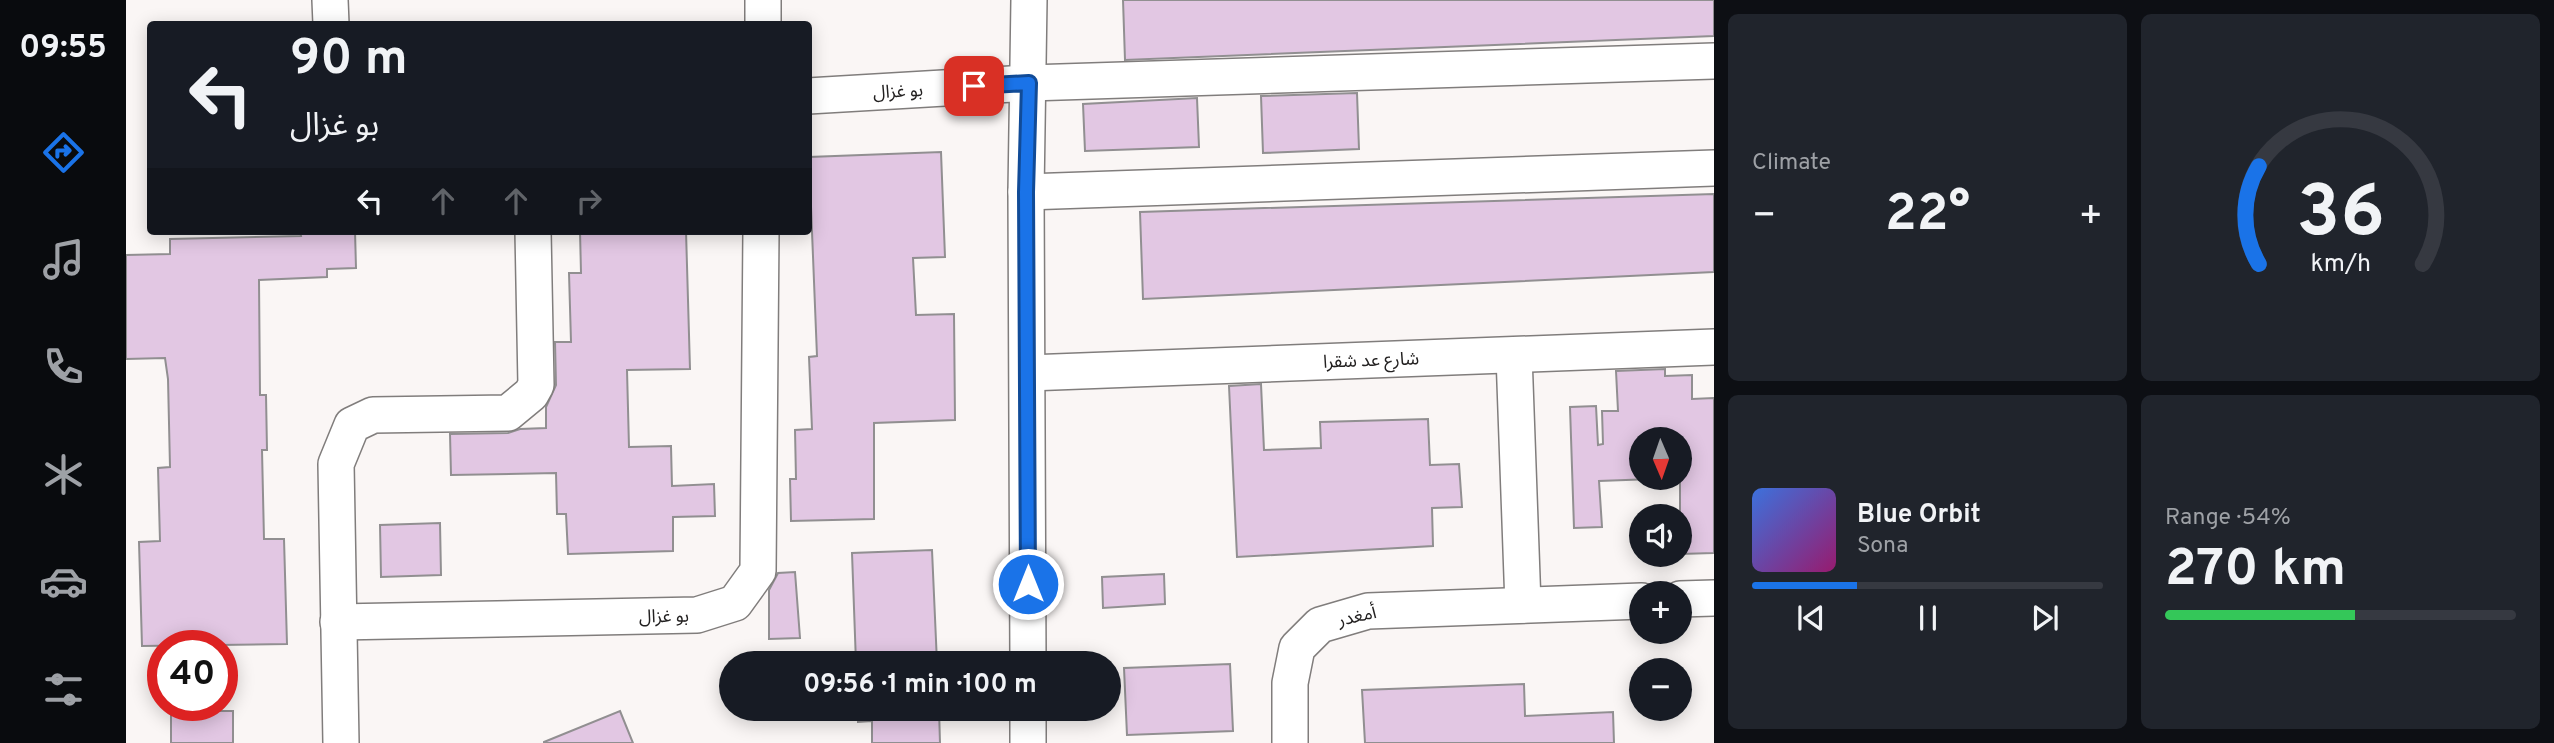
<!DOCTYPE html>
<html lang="en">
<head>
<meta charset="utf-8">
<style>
	:root { --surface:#171b24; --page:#20242c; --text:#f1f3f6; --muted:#9ea1a6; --line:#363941; --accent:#1a73e8 }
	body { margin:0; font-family:Overpass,"Noto Sans Arabic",sans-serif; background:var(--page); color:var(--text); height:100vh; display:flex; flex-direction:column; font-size:26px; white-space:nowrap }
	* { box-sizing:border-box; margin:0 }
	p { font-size:23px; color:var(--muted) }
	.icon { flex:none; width:38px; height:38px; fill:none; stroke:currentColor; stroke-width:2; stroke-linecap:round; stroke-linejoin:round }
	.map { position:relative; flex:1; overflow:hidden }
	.sheet { display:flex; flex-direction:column; gap:14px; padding:14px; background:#0d0f14; width:840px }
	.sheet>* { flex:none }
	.banner { position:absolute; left:21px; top:21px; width:665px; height:214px; border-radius:7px; box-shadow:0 4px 18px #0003; background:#171b24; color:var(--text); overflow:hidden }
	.needle { width:46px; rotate:178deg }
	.fabs { position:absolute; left:1503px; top:427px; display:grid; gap:14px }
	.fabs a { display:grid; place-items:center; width:63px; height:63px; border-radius:50%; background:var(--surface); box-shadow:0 4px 18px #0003; font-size:35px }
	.speed { position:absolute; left:21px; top:630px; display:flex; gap:14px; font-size:35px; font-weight:700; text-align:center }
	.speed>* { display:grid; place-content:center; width:91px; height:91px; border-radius:50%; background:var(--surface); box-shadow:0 4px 18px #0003; line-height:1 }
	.speed .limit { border:10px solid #d22; background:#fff; color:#111 }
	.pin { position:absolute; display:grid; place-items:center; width:60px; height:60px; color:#fff; margin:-30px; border-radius:14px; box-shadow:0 4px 10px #0006 }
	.me { position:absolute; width:77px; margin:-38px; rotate:0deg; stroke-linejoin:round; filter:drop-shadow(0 0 5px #0008) }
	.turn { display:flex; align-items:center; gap:24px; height:147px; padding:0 28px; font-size:32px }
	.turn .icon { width:91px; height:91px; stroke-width:2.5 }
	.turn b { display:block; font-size:49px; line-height:60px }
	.lanes { display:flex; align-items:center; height:66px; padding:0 28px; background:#0003; justify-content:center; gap:35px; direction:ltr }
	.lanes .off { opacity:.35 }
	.big { font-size:52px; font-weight:700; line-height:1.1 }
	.sheet .tile { flex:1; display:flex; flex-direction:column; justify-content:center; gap:10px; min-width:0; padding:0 24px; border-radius:10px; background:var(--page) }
	.sheet .dial { align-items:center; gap:0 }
	.dial svg { height:182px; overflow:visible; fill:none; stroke:var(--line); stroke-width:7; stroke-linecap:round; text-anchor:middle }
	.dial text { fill:var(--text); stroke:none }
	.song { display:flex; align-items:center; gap:21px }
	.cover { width:84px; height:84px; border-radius:10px; background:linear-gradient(135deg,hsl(220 70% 55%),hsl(320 70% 35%)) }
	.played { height:7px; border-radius:4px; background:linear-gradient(90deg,var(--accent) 30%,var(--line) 30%) }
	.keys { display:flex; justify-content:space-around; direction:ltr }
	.heat { display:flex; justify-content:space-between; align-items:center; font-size:38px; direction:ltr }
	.charge { height:10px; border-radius:5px; background:linear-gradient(90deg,#34c759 54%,var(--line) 0) }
	.sheet .tiles { flex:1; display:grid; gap:14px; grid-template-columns:repeat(2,1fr) }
	.trip { position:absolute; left:593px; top:651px; width:402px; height:70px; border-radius:35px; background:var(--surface); box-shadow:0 4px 18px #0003; font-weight:700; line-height:70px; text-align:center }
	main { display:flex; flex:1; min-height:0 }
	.tab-bar { display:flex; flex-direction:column; width:126px; justify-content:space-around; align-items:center; background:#090b0e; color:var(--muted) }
	.tab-bar .icon { width:49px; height:49px }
	.tab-bar .on { color:var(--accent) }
	.tab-bar b { font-size:32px; color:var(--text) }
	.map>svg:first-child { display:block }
	.building { fill:#e2c7e3; stroke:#918f91; stroke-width:2; fill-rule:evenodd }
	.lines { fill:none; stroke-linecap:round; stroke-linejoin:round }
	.minor-casing { stroke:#807d7c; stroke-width:38 }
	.minor { stroke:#fff; stroke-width:35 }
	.route-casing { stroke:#114b97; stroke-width:18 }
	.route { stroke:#1a73e8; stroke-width:12 }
	.labels { text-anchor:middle; stroke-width:5; stroke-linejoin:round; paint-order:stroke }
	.street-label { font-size:18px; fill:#232121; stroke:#fff }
</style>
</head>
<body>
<main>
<nav class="tab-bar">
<b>09:55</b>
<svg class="icon on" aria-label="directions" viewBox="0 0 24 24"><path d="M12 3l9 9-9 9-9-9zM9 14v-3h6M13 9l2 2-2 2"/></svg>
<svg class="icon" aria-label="music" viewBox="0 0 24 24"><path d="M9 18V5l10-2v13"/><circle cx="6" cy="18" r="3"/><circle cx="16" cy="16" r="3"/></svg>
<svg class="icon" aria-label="phone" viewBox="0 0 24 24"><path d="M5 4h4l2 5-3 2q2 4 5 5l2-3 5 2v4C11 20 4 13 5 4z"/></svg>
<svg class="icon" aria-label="climate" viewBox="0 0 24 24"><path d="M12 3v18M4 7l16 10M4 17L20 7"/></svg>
<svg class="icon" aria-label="car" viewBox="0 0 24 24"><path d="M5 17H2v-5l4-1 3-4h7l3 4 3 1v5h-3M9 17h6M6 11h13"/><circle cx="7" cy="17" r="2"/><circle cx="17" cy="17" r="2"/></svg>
<svg class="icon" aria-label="filters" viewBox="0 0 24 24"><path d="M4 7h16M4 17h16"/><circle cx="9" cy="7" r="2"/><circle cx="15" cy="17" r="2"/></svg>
</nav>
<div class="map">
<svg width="1588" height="743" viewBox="0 0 1588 743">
	<rect width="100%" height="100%" fill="#faf6f5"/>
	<g class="building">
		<polygon points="997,0 1588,0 1588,36 999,60"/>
		<polygon points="1231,93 1233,149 1137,153 1135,96"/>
		<polygon points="1071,98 1073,147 959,151 957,104"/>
		<polygon points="815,152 819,257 787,258 790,315 828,314 829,420 748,423 748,519 665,521 664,479 670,479 669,430 686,429 683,357 691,356 683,157"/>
		<polygon points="1588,194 1588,272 1017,299 1014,212"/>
		<polygon points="174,231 229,231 230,268 201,269 201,277 133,280 134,395 140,395 141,450 136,450 138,539 158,539 161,644 16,646 13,542 34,541 32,468 44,467 42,379 39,358 0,359 0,255 44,254 44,239 175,236"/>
		<polygon points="454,231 560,231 564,369 501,370 503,447 545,446 546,486 588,484 589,516 547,517 547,551 442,554 440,514 431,514 430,473 325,475 324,434 382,433 394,429 420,428 420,407 430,385 429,342 445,342 443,273 455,273"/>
		<path d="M 1539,369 L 1539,376 L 1566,375 L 1566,399 L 1588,398 L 1588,553 L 1554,554 L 1554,478 L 1473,481 L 1476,527 L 1448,528 L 1444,407 L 1470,406 L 1472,445 L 1477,444 L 1476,411 L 1492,411 L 1490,371 ZM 1516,439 L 1554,439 L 1554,478 L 1516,478 Z"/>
		<polygon points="1135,384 1138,450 1195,448 1194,422 1302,419 1304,465 1333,464 1336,507 1306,508 1307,546 1111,557 1103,386"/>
		<polygon points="314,523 315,575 255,577 254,525"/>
		<polygon points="806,550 811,663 730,663 726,553"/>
		<polygon points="669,572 674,638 643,639 643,590 652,573"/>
		<polygon points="1038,574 1039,604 977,608 976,577"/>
		<polygon points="1104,664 1107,731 1001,735 998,668"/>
		<polygon points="1398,684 1399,716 1487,712 1488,743 1239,743 1236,690"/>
		<polygon points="732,709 813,709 814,743 746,743 746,721 732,722"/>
		<rect x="45" y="711" width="62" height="32"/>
		<polygon points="494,711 507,743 418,743 418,742"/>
	</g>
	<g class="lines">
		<defs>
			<g id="minor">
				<polyline points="204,0 205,24"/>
				<polyline points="637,24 637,0"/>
				<polyline points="682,96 903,83 1588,61"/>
				<polyline points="900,192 1588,168"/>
				<polyline points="1388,355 1397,605"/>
				<polyline points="902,373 1588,347"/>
				<polyline points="1554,599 1588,598"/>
				<polyline points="212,622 571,615 609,603 632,571 635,231"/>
				<polyline points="902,663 900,192 903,0"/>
				<polyline points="902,709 902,743"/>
				<polyline points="215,743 210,464 226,425 247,415 382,413 405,394 410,385 407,231"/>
				<polyline points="1164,743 1164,683 1171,648 1194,625 1242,611 1516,601"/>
			</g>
		</defs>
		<use href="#minor" class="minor-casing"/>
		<use href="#minor" class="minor"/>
	</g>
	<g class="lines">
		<defs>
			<polyline id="route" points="848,86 903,83 900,192 902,584"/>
		</defs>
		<use href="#route" class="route-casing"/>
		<use href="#route" class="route"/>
	</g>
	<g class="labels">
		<g class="street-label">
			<text transform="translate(772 91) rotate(-3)" y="6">بو غزال</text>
			<text transform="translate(1245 360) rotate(-2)" y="6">شارع عد شقرا</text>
			<text transform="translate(538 616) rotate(-1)" y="6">بو غزال</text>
			<text transform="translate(1231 616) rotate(-13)" y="6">أمغدر</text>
		</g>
	</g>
</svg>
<div class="fabs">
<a><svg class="needle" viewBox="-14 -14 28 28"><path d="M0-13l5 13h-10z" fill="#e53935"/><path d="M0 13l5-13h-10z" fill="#9ea1a6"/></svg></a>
<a><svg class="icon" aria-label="sound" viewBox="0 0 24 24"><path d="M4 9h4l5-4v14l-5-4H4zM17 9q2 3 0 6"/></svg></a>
<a>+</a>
<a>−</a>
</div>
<div class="speed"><div class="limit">40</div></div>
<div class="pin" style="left:848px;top:86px;background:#d93025"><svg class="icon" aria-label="arrive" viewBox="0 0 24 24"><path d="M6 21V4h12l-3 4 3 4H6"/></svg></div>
<svg class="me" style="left:902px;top:584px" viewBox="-20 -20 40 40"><circle r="17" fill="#1a73e8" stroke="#fff" stroke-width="3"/><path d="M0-11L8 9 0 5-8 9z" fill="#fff"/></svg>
<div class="trip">09:56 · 1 min · 100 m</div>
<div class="banner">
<div class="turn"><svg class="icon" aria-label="left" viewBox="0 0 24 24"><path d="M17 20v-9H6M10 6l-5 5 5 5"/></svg><div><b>90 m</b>بو غزال</div></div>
<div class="lanes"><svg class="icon" aria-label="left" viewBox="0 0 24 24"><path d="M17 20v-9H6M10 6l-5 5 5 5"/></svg><svg class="icon off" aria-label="ahead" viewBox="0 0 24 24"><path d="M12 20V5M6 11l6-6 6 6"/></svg><svg class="icon off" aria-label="ahead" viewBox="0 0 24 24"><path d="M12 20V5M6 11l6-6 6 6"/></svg><svg class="icon off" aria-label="right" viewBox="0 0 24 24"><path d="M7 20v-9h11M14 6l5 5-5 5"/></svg></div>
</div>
</div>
<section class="sheet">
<div class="tiles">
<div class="tile"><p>Climate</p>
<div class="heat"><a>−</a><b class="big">22°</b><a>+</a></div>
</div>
<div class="tile dial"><svg viewBox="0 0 100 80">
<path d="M14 69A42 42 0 1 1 86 69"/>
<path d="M14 69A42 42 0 0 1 14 26" stroke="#1a73e8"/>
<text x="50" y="56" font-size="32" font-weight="700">36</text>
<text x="50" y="72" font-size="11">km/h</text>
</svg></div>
<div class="tile">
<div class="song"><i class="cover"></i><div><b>Blue Orbit</b><p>Sona</p></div></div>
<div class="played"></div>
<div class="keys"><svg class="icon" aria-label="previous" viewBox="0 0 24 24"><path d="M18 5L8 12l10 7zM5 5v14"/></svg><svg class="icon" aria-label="pause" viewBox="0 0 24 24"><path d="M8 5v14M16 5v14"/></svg><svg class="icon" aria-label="next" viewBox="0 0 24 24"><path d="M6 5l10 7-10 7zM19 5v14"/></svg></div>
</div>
<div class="tile"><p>Range · 54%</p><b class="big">270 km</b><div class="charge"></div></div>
</div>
</section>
</main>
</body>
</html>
